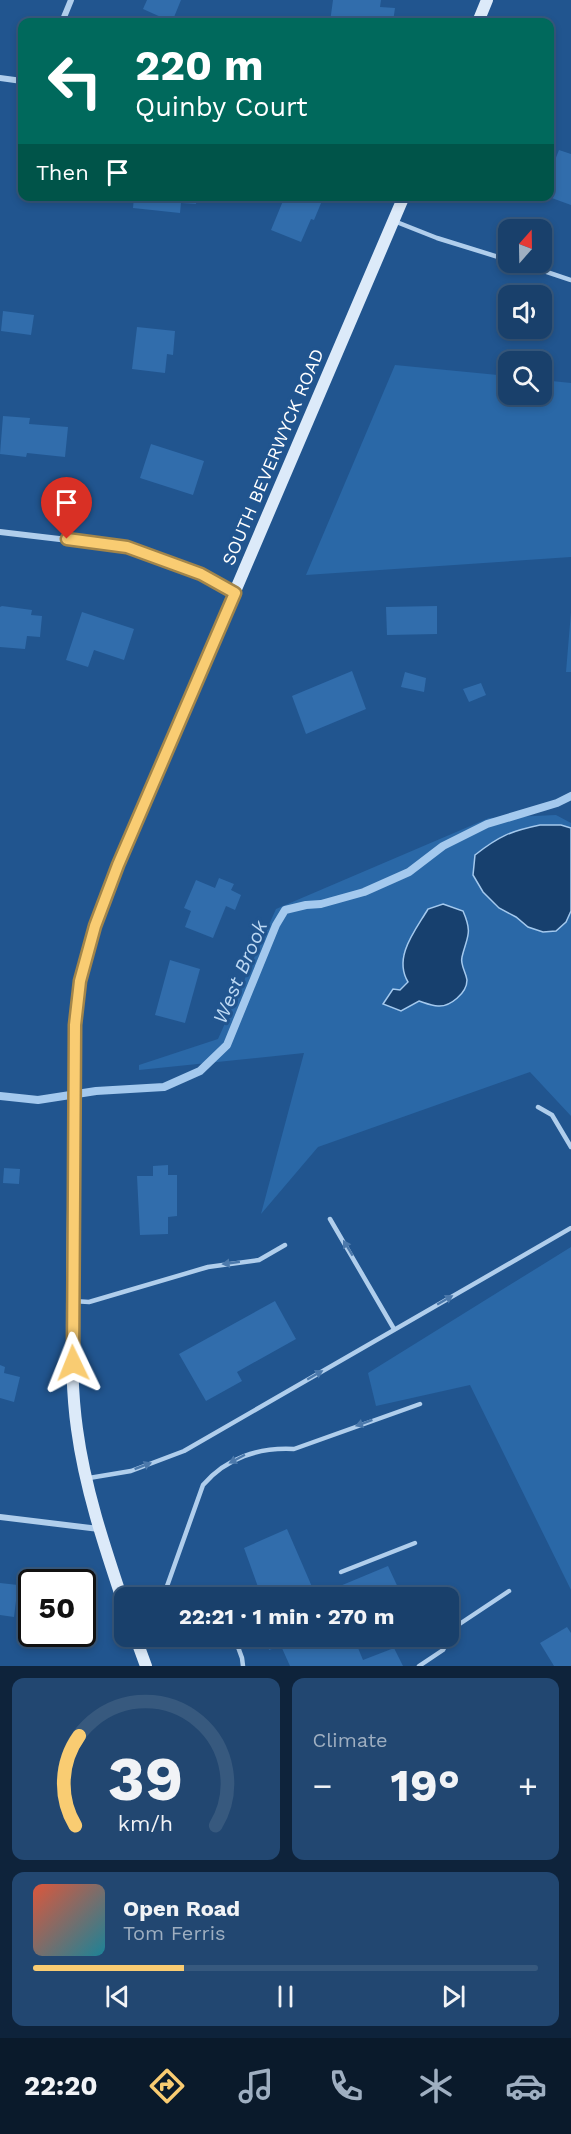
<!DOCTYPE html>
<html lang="en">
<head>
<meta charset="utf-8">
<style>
	:root { --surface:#19406b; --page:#224771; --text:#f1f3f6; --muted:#9fafc1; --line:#37597e; --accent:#f9cc72 }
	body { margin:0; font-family:"Work Sans",sans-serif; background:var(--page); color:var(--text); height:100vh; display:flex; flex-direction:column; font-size:22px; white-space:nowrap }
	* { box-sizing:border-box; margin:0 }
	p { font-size:20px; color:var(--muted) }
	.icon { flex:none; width:33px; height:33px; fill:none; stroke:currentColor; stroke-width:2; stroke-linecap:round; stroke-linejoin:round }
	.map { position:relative; height:1666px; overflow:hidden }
	.details { display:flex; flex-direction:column; gap:12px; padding:12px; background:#0e233b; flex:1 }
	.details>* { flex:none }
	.top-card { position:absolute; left:18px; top:18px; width:536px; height:183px; border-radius:12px; box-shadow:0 3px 9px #0003,0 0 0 2px var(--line); background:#00695c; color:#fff; overflow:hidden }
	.needle { width:39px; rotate:20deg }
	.fabs { position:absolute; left:498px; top:219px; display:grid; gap:12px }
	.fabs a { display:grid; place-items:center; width:54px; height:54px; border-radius:12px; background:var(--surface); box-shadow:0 3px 9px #0003,0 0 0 2px var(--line); font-size:30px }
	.speed { position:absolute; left:18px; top:1569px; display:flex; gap:12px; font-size:30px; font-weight:700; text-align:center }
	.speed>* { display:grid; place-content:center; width:78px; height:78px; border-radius:50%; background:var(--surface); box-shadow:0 3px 9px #0003,0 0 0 2px var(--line); line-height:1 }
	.speed .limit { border:3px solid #111; border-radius:9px; background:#fff; color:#111 }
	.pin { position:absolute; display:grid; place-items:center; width:51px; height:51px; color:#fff; margin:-62px -26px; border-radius:50% 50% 50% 0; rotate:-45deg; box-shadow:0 0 6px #0007 }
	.pin .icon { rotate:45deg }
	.me { position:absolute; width:66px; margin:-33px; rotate:358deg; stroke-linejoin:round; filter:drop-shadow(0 0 4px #0008) }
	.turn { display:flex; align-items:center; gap:21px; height:126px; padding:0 18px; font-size:27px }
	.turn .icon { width:78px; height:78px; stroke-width:2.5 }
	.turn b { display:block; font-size:42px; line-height:51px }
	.then { display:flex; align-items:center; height:57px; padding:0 18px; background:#0003; gap:12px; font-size:22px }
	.big { font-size:45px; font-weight:700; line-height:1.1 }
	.details .widget { flex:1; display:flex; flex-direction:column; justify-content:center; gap:9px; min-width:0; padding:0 21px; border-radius:12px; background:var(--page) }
	.details .dial { align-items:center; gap:0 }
	.dial svg { height:156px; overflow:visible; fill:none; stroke:var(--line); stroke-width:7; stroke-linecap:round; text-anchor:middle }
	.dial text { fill:var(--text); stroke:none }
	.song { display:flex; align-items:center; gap:18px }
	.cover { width:72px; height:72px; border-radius:9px; background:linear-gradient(135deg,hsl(10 70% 55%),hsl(190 70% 35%)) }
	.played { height:6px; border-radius:3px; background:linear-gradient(90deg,var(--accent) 30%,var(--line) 30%) }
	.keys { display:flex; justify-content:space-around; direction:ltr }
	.heat { display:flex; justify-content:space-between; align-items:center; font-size:33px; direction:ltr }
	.details .tiles { flex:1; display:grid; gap:12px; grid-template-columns:1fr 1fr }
	.widget:last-child { grid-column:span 2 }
	.trip { position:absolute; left:114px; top:1587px; width:345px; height:60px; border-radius:12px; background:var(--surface); box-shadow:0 3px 9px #0003,0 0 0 2px var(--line); font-weight:700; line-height:60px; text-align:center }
	.tabs { display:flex; height:96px; justify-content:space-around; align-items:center; background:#0a1a2b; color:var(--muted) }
	.tabs .icon { width:42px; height:42px }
	.tabs .selected { color:var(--accent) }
	.tabs b { font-size:27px; color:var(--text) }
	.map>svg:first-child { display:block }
	.green { fill:#2a68a7 }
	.water { fill:#17406e; stroke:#a4c9ee; stroke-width:1.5 }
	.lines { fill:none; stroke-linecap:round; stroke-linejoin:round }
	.stream { stroke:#a4c9ee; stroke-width:8 }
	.building { fill:#316dac }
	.service { stroke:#b0ceec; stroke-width:4.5 }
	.minor { stroke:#b0ceec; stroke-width:6 }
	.secondary { stroke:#dceaf9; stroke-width:12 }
	.oneway { fill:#4c79ab }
	.route-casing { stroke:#a2854a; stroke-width:15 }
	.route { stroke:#f9cc72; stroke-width:10 }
	.labels { text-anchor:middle; stroke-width:6; stroke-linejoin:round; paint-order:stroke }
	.street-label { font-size:18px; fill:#fff; stroke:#21558f }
	.water-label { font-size:20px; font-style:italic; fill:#bcd8f3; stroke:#21558f }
</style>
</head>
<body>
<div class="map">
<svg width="571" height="1666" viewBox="0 0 571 1666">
	<rect width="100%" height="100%" fill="#21558f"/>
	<g class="green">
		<polygon points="395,365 508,376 508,394 542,394 542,380 571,383 571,557 306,575"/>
		<polygon points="571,612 571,672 566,672"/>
		<polygon points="556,815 571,823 571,1116 530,1072 318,1147 261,1214 304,1053 139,1070 139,1065 218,1039 276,909 489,818"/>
		<polygon points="571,1247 571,1590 470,1385 376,1406 368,1373"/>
	</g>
	<g class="water">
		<path d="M 540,825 L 561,825 L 571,828 L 571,911 L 566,922 L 556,931 L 543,932 L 528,927 L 516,917 L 499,908 L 483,892 L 473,875 L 475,855 C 499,836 511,831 540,825 Z"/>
		<path d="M 443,904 L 463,911 C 473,934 467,936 462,957 C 460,965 466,972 467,980 C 467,993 450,1007 438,1006 C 432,1006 425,1003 419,1001 L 401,1011 L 383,1004 L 393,989 L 400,990 L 408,982 C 393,957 415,931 428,909 Z"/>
	</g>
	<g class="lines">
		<polyline class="stream" points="0,1096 38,1100 96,1091 164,1087 200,1071 227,1045 276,925 285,910 306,905 321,904 364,892 409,872 443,846 487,824 557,803 571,796"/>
	</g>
	<g class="building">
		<polygon points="147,0 181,0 172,22 143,9"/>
		<polygon points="333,0 381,0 380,7 395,8 393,22 330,22"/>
		<polygon points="559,150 571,154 571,205 549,197 549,164 551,159 555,160"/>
		<polygon points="20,155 22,156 22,188 17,187"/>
		<polygon points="134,196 197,196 196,204 181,203 180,213 133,208"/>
		<polygon points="285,196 324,196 314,220 311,219 301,242 271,230"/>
		<polygon points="3,311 34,315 31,335 1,331"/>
		<polygon points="137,327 175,331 173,355 167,354 165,373 132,369"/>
		<polygon points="3,416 30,418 29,424 68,427 65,457 27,453 26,457 0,454"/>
		<polygon points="151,444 204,461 193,495 140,478"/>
		<polygon points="2,606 32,610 31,615 42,616 40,637 27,636 25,649 0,647 0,607"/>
		<polygon points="437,606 437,634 387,635 386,607"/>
		<polygon points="82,612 134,629 124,660 94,650 88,667 66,660"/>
		<polygon points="352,671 366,709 306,734 292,696"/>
		<polygon points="405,672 426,678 424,692 401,687"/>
		<polygon points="481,683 486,695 469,702 463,689"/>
		<polygon points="219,878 234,884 231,890 241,895 235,910 226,906 213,938 185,927 191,911 184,908 196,880 215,888"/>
		<polygon points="170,960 200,969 185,1023 155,1015"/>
		<polygon points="168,1165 168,1175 177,1175 177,1216 168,1217 168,1234 140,1235 137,1176 153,1176 153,1166"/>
		<polygon points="4,1168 20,1169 19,1184 3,1183"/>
		<polygon points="275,1301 296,1339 237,1372 242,1381 206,1401 179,1354"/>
		<polygon points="0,1365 5,1367 4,1373 20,1377 14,1402 0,1398"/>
		<polygon points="287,1529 316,1596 388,1566 401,1594 393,1598 262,1598 244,1548"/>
		<polygon points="0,1583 18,1585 14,1617 0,1615"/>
		<polygon points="567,1627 571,1633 571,1666 554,1666 540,1643"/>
		<polygon points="266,1636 353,1636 363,1660 394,1648 403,1666 290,1666 281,1646 269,1650"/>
	</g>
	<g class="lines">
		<g class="service">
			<polyline points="394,221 437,238 508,260"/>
			<polyline points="517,262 571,280"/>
			<polyline points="538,1107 552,1115 571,1147"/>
			<polyline points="330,1219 394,1329"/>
			<polyline points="73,1301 89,1302 208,1267 259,1260 285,1245"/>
			<polyline points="89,1478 131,1471 184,1451 571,1228"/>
			<polyline points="341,1572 415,1543"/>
			<polyline points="166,1589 183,1598"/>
			<path d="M 134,1598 L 166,1589 L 203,1485 C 226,1458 259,1447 294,1449 L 420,1404"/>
			<polyline points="234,1636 242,1658 243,1666"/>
			<polyline points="419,1666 443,1650 455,1627 509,1591"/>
		</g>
		<g class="minor">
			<polyline points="62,22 71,0"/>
			<polyline points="0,78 22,81"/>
			<polyline points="0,532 127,547 201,574 234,593"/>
			<polyline points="0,1517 99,1529"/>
		</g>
		<g class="secondary">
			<polyline points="478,22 487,0"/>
			<path d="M 124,1605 C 105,1548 85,1489 77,1429 C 71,1387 72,1343 72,1301 L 75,1025 L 80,981 L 95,926 L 118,865 L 404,196"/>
			<polyline points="135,1636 146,1666"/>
		</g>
	</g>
	<defs><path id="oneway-solid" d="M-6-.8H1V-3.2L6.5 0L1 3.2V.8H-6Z" transform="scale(1.5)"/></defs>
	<g class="oneway">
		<use href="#oneway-solid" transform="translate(348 1248) rotate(-121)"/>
		<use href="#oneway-solid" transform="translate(231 1263) rotate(172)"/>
		<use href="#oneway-solid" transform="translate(445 1300) rotate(-30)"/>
		<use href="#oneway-solid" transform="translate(315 1375) rotate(-30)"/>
		<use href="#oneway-solid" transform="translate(364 1423) rotate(160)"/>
		<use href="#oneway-solid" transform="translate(237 1459) rotate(152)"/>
		<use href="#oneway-solid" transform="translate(143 1466) rotate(-21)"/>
	</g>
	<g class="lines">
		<defs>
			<polyline id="route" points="67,539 127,547 201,574 235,593 118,865 95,926 80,981 75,1025 73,1363"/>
		</defs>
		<use href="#route" class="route-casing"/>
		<use href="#route" class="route"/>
	</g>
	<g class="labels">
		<g class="street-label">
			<text transform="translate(273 457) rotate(-67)" y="6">SOUTH BEVERWYCK ROAD</text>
		</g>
		<g class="water-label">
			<text transform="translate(240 972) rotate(-67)" y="7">West Brook</text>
		</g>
	</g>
</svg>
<div class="fabs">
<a><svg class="needle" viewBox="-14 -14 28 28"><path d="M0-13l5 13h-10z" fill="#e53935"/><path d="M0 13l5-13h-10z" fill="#9fafc1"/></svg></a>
<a><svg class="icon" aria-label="sound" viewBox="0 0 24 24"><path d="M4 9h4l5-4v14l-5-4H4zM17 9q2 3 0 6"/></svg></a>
<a><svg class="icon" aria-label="search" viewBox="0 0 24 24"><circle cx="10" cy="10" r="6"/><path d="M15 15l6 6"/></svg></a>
</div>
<div class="speed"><div class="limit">50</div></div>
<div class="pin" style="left:67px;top:539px;background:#d93025"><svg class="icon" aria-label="arrive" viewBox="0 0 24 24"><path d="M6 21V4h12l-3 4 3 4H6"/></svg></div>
<svg class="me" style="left:73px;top:1363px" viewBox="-20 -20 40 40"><path d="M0-17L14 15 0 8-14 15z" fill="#f9cc72" stroke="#fff" stroke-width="4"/></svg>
<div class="trip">22:21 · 1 min · 270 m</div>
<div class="top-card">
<div class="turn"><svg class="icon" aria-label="left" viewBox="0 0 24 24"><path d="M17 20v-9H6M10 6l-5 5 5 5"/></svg><div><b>220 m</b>Quinby Court</div></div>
<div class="then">Then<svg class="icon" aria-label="arrive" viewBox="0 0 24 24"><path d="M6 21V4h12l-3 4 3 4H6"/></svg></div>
</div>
</div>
<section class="details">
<div class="tiles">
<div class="widget dial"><svg viewBox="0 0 100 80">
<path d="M14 69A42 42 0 1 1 86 69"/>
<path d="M14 69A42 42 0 0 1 16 23" stroke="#f9cc72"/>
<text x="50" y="56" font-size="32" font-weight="700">39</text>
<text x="50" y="72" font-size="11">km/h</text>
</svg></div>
<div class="widget"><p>Climate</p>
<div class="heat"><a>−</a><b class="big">19°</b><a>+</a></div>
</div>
<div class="widget">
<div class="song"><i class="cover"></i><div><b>Open Road</b><p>Tom Ferris</p></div></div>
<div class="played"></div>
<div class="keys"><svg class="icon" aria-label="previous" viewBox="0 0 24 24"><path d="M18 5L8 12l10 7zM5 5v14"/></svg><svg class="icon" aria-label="pause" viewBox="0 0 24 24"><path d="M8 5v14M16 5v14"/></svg><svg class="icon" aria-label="next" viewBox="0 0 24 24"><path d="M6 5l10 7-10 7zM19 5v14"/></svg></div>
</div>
</div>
</section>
<nav class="tabs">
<b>22:20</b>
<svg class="icon selected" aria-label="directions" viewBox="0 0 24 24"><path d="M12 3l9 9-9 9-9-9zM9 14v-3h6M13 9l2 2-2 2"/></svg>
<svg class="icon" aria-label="music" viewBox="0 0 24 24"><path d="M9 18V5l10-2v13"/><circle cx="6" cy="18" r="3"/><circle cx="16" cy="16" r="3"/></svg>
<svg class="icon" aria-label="phone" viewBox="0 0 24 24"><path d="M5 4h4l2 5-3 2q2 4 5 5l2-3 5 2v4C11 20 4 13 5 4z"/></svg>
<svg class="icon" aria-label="climate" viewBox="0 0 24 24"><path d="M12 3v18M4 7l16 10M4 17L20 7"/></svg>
<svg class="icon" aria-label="car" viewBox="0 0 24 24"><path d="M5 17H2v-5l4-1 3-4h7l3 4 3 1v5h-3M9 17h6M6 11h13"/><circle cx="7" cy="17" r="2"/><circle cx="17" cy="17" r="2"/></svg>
</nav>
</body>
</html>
